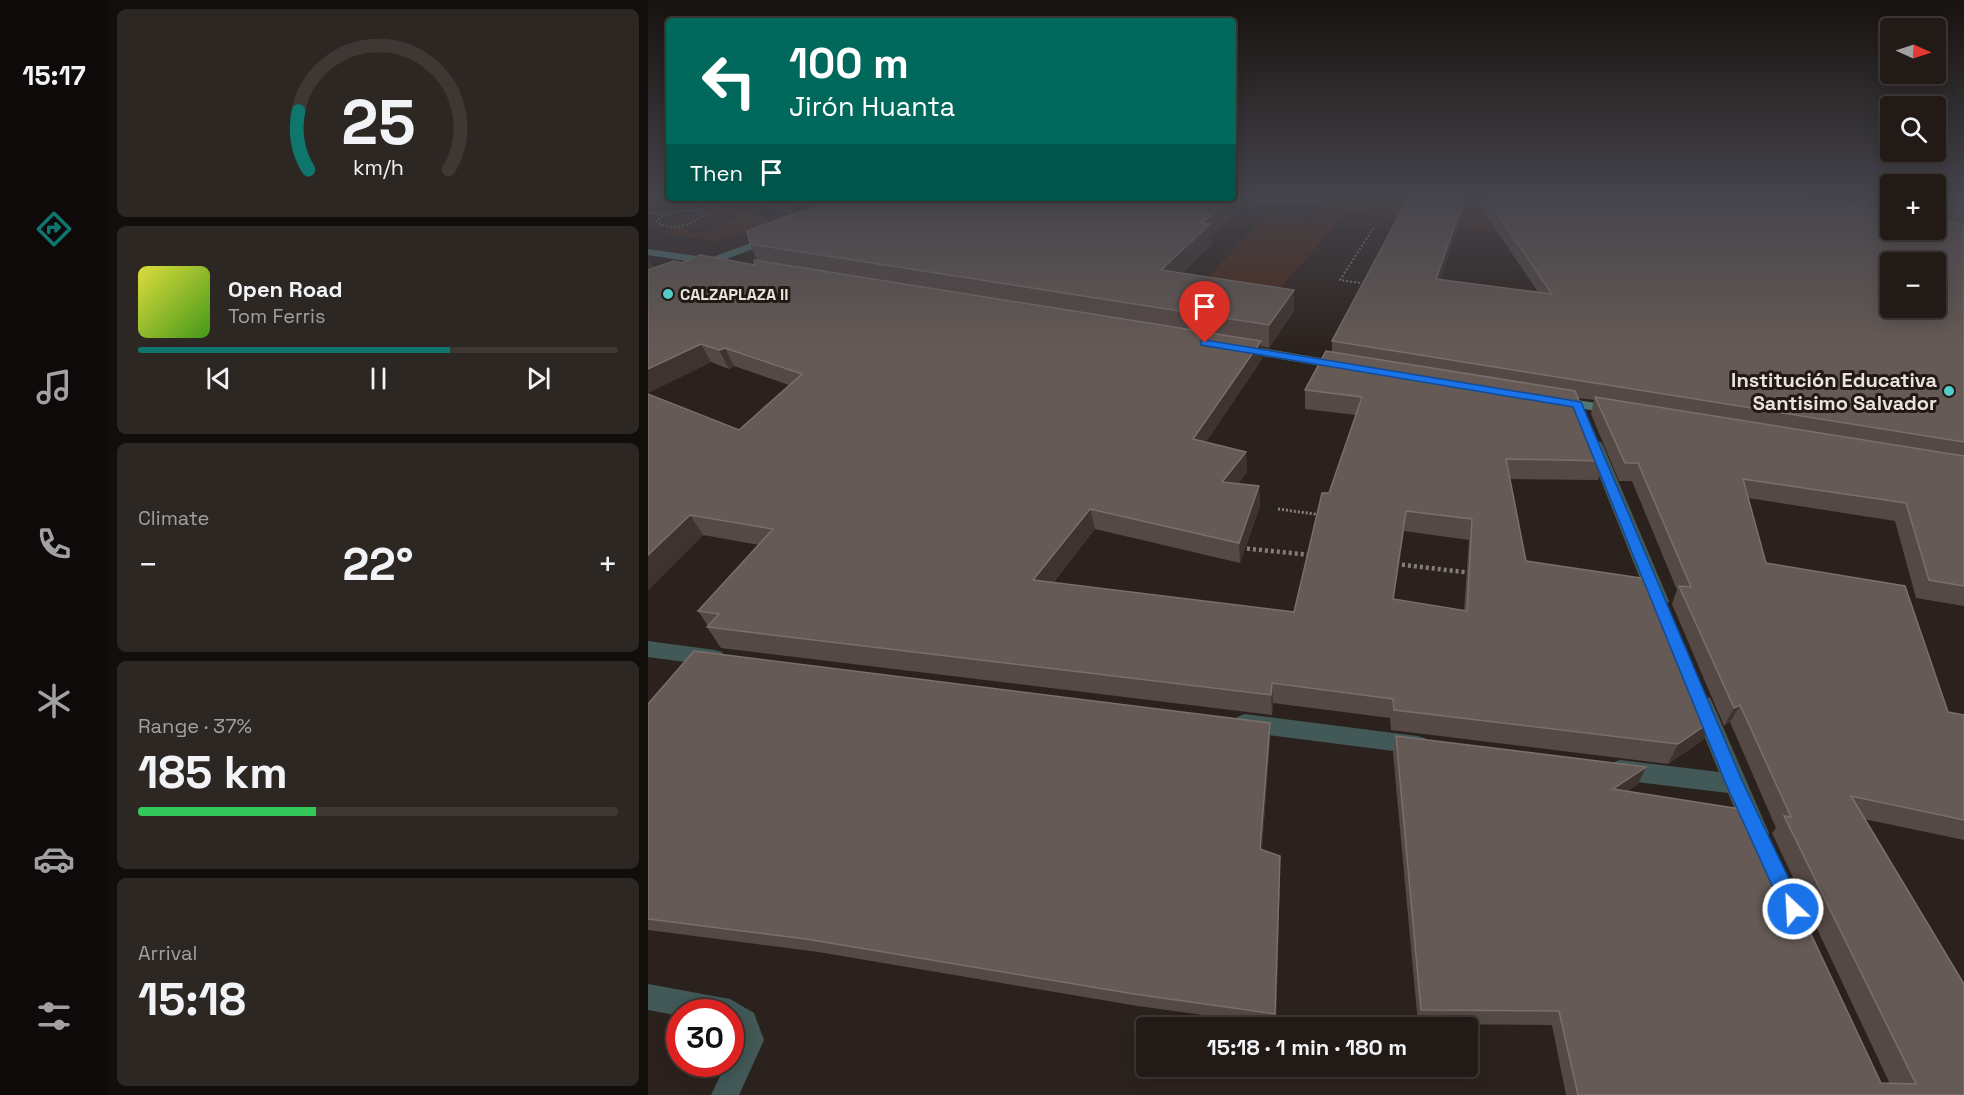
<!DOCTYPE html>
<html lang="en">
<head>
<meta charset="utf-8">
<style>
	:root { --surface:#211a16; --page:#2d2723; --text:#f1f3f6; --muted:#a2a1a1; --line:#3e3835; --accent:#0f766e }
	body { margin:0; font-family:"Space Grotesk",sans-serif; background:var(--page); color:var(--text); height:100vh; display:flex; flex-direction:column; font-size:22px; white-space:nowrap }
	* { box-sizing:border-box; margin:0 }
	p { font-size:20px; color:var(--muted) }
	.icon { flex:none; width:33px; height:33px; fill:none; stroke:currentColor; stroke-width:2; stroke-linecap:round; stroke-linejoin:round }
	.map { position:relative; flex:1; overflow:hidden }
	.sheet { display:flex; flex-direction:column; gap:9px; padding:9px; background:#120e0c; width:540px }
	.sheet>* { flex:none }
	.guide { position:absolute; left:18px; top:18px; width:570px; height:183px; border-radius:6px; box-shadow:0 3px 15px #0003,0 0 0 2px var(--line); background:#00695c; color:#fff; overflow:hidden }
	.needle { width:39px; rotate:93deg }
	.buttons { position:absolute; left:1232px; top:18px; display:grid; gap:12px }
	.buttons a { display:grid; place-items:center; width:66px; height:66px; border-radius:6px; background:var(--surface); box-shadow:0 3px 15px #0003,0 0 0 2px var(--line); font-size:30px }
	.speed { position:absolute; left:18px; top:999px; display:flex; gap:12px; font-size:30px; font-weight:700; text-align:center }
	.speed>* { display:grid; place-content:center; width:78px; height:78px; border-radius:50%; background:var(--surface); box-shadow:0 3px 15px #0003,0 0 0 2px var(--line); line-height:1 }
	.speed .limit { border:9px solid #d22; background:#fff; color:#111 }
	.pin { position:absolute; display:grid; place-items:center; width:51px; height:51px; color:#fff; margin:-62px -26px; border-radius:50% 50% 50% 0; rotate:-45deg; box-shadow:0 0 6px #0007 }
	.pin .icon { rotate:45deg }
	.me { position:absolute; width:66px; margin:-33px; rotate:335deg; stroke-linejoin:round; filter:drop-shadow(0 0 4px #0008) }
	.turn { display:flex; align-items:center; gap:21px; height:126px; padding:0 24px; font-size:27px }
	.turn .icon { width:78px; height:78px; stroke-width:2.5 }
	.turn b { display:block; font-size:42px; line-height:51px }
	.then { display:flex; align-items:center; height:57px; padding:0 24px; background:#0003; gap:12px; font-size:22px }
	.big { font-size:45px; font-weight:700; line-height:1.1 }
	.sheet .card { flex:1; display:flex; flex-direction:column; justify-content:center; gap:9px; min-width:0; padding:0 21px; border-radius:9px; background:var(--page) }
	.sheet .dial { align-items:center; gap:0 }
	.dial svg { height:156px; overflow:visible; fill:none; stroke:var(--line); stroke-width:7; stroke-linecap:round; text-anchor:middle }
	.dial text { fill:var(--text); stroke:none }
	.song { display:flex; align-items:center; gap:18px }
	.cover { width:72px; height:72px; border-radius:9px; background:linear-gradient(135deg,hsl(60 70% 55%),hsl(100 70% 35%)) }
	.played { height:6px; border-radius:3px; background:linear-gradient(90deg,var(--accent) 65%,var(--line) 65%) }
	.keys { display:flex; justify-content:space-around; direction:ltr }
	.heat { display:flex; justify-content:space-between; align-items:center; font-size:33px; direction:ltr }
	.charge { height:9px; border-radius:4px; background:linear-gradient(90deg,#34c759 37%,var(--line) 0) }
	.trip { position:absolute; left:488px; top:1017px; width:342px; height:60px; border-radius:6px; background:var(--surface); box-shadow:0 3px 15px #0003,0 0 0 2px var(--line); font-weight:700; line-height:60px; text-align:center }
	main { display:flex; flex:1; min-height:0 }
	.dock { display:flex; flex-direction:column; width:108px; justify-content:space-around; align-items:center; background:#0d0a09; color:var(--muted) }
	.dock .icon { width:42px; height:42px }
	.dock .active { color:var(--accent) }
	.dock b { font-size:27px; color:var(--text) }
	.map>svg:first-child { display:block }
	.green { fill:#4b2717 }
	.lines { fill:none; stroke-linecap:round; stroke-linejoin:round }
	.path-far2 { stroke:#867d79; stroke-width:2; stroke-dasharray:2 2; stroke-linecap:butt }
	.path-far1 { stroke:#867d79; stroke-width:3; stroke-dasharray:2 2; stroke-linecap:butt }
	.path { stroke:#867d79; stroke-width:4.5; stroke-dasharray:3 3; stroke-linecap:butt }
	.lane { fill:#425958; fill-rule:evenodd }
	.street { fill:#425958; fill-rule:evenodd }
	.secondary { fill:#507775; fill-rule:evenodd }
	.wall { fill:#554945; fill-rule:evenodd }
	.shaded-wall { fill:#3e332e }
	.building { fill:#655a55; stroke:#7a6f6b; stroke-width:1.5; fill-rule:evenodd }
	.route { fill:#1a73e8; stroke:#114b97; stroke-width:1.5 }
	.poi-dot { fill:#53cdc9; stroke:#221914; stroke-width:2 }
	.labels { text-anchor:middle; stroke-width:6; stroke-linejoin:round; paint-order:stroke }
	.far-poi-label { font-size:16px; font-weight:bold; fill:#eae2df; stroke:#221914; text-anchor:start }
	.poi-label { font-size:20px; font-weight:bold; fill:#eae2df; stroke:#221914; text-anchor:end }
</style>
</head>
<body>
<main>
<nav class="dock">
<b>15:17</b>
<svg class="icon active" aria-label="directions" viewBox="0 0 24 24"><path d="M12 3l9 9-9 9-9-9zM9 14v-3h6M13 9l2 2-2 2"/></svg>
<svg class="icon" aria-label="music" viewBox="0 0 24 24"><path d="M9 18V5l10-2v13"/><circle cx="6" cy="18" r="3"/><circle cx="16" cy="16" r="3"/></svg>
<svg class="icon" aria-label="phone" viewBox="0 0 24 24"><path d="M5 4h4l2 5-3 2q2 4 5 5l2-3 5 2v4C11 20 4 13 5 4z"/></svg>
<svg class="icon" aria-label="climate" viewBox="0 0 24 24"><path d="M12 3v18M4 7l16 10M4 17L20 7"/></svg>
<svg class="icon" aria-label="car" viewBox="0 0 24 24"><path d="M5 17H2v-5l4-1 3-4h7l3 4 3 1v5h-3M9 17h6M6 11h13"/><circle cx="7" cy="17" r="2"/><circle cx="17" cy="17" r="2"/></svg>
<svg class="icon" aria-label="filters" viewBox="0 0 24 24"><path d="M4 7h16M4 17h16"/><circle cx="9" cy="7" r="2"/><circle cx="15" cy="17" r="2"/></svg>
</nav>
<section class="sheet">
<div class="card dial"><svg viewBox="0 0 100 80">
<path d="M14 69A42 42 0 1 1 86 69"/>
<path d="M14 69A42 42 0 0 1 9 39" stroke="#0f766e"/>
<text x="50" y="56" font-size="32" font-weight="700">25</text>
<text x="50" y="72" font-size="11">km/h</text>
</svg></div>
<div class="card">
<div class="song"><i class="cover"></i><div><b>Open Road</b><p>Tom Ferris</p></div></div>
<div class="played"></div>
<div class="keys"><svg class="icon" aria-label="previous" viewBox="0 0 24 24"><path d="M18 5L8 12l10 7zM5 5v14"/></svg><svg class="icon" aria-label="pause" viewBox="0 0 24 24"><path d="M8 5v14M16 5v14"/></svg><svg class="icon" aria-label="next" viewBox="0 0 24 24"><path d="M6 5l10 7-10 7zM19 5v14"/></svg></div>
</div>
<div class="card"><p>Climate</p>
<div class="heat"><a>−</a><b class="big">22°</b><a>+</a></div>
</div>
<div class="card"><p>Range · 37%</p><b class="big">185 km</b><div class="charge"></div></div>
<div class="card"><p>Arrival</p><b class="big">15:18</b></div>
</section>
<div class="map">
<svg width="1316" height="1095" viewBox="0 0 1316 1095">
	<rect width="100%" height="100%" fill="#2c221d"/>
	<g class="green">
		<path d="M 0,197 L 34,198 L 56,203 C 44,209 30,211 17,209 L 25,204 L 0,200 Z"/>
		<polygon points="690,197 820,197 850,232 699,212 627,294 557,280 619,215 662,220"/>
		<polygon points="72,207 126,220 123,224 68,241 12,233 35,226 42,233 56,232 84,219 86,216 83,214 59,216 60,212"/>
	</g>
	<g class="lines">
		<g class="path-far2">
			<polyline points="100,198 132,206 148,216"/>
			<path d="M 36,210 L 48,210 L 56,214 C 44,226 21,232 8,221 L 16,215 Z"/>
			<polyline points="53,210 83,198"/>
			<polyline points="0,212 16,215"/>
			<polyline points="720,284 692,280 726,227"/>
		</g>
		<polyline class="path-far1" points="630,509 674,515"/>
		<g class="path">
			<polyline points="593,548 663,555"/>
			<polyline points="748,564 824,573"/>
		</g>
		<polygon class="lane" points="0,984 82,999 106,1013 116,1040 91,1095 63,1095 78,1064 82,1064 82,1054 89,1039 87,1031 82,1028 82,1012 32,1012 32,1016 0,1010"/>
		<g class="street">
			<polygon points="946,438 954,443 1021,601 1018,606 1011,608 1004,606 1001,601 938,443"/>
			<polygon points="0,641 67,650 74,652 77,658 74,664 67,666 0,657"/>
			<polygon points="1054,695 1062,698 1065,704 1121,833 1118,841 1109,844 1100,841 1080,793 972,780 964,777 961,770 964,763 972,760 1071,772 1043,704 1046,698"/>
			<polygon points="597,714 769,736 777,738 780,745 777,752 769,754 597,732 589,729 586,723 589,717"/>
		</g>
		<g class="secondary">
			<path d="M 125,235 L 131,238 L 129,240 L 73,261 L 72,264 C 66,266 57,268 51,266 L 50,263 L 0,255 L 0,249 L 62,258 Z"/>
			<polygon points="590,344 696,362 703,366 696,370 585,351 583,348 585,345"/>
			<polygon points="909,397 968,406 975,410 968,414 904,404 902,401"/>
		</g>
	</g>
	<g class="wall">
		<path d="M 820,197 L 792,280 L 890,292 L 826,197 L 1242,197 L 1242,230 L 1287,197 L 1316,197 L 1316,606 L 1268,598 L 1247,521 L 1100,498 L 1118,563 L 1300,712 L 1316,715 L 1316,840 L 1216,819 L 1316,1095 L 918,1095 L 904,1025 L 770,1024 L 745,753 L 748,736 L 998,767 L 990,784 L 979,791 L 1233,1083 L 1242,1084 L 1124,833 L 1128,828 L 1082,722 L 1076,726 L 1024,604 L 1029,590 L 984,481 L 971,481 L 943,414 L 946,400 L 930,398 L 956,461 L 950,480 L 862,479 L 878,561 L 1065,720 L 1055,740 L 1020,764 L 743,730 L 742,718 L 625,703 L 624,715 L 73,648 L 59,627 L 60,626 L 50,611 L 111,545 L 55,535 L 0,590 L 0,394 L 91,430 L 141,385 L 86,366 L 81,369 L 63,362 L 0,393 L 0,258 L 6,268 L 34,263 L 107,265 L 109,260 L 102,244 L 169,205 L 138,198 L 585,198 L 563,236 L 564,244 L 534,273 L 646,290 L 646,311 L 621,348 L 613,346 L 614,359 L 558,442 L 598,452 L 599,472 L 590,484 L 611,486 L 612,506 L 592,563 L 447,529 L 405,583 L 646,612 L 681,493 L 708,415 L 657,409 L 657,390 L 684,352 L 684,341 ZM 756,531 L 821,540 L 816,611 L 746,599 Z"/>
		<polygon points="0,704 622,723 622,738 614,849 632,870 628,1025 490,1006 170,952 0,930"/>
	</g>
	<g class="shaded-wall">
		<polygon points="585,197 607,197 563,236 564,244 515,291 513,270 554,223"/>
		<polygon points="817,197 820,197 787,295 788,279"/>
		<polygon points="1295,210 1287,225 1287,214"/>
		<polygon points="0,258 10,275 0,279"/>
		<polygon points="646,290 646,311 621,348 621,325"/>
		<polygon points="613,341 614,359 547,458 545,439"/>
		<polygon points="53,344 63,362 0,393 0,369"/>
		<polygon points="77,348 86,366 81,369 71,350"/>
		<polygon points="598,452 599,472 575,502 574,482"/>
		<polygon points="611,486 612,506 592,563 591,543"/>
		<polygon points="442,509 447,529 391,600 385,580"/>
		<polygon points="758,511 756,531 743,619 745,599"/>
		<polygon points="42,515 55,535 0,590 0,555"/>
		<polygon points="624,683 625,703 624,715 623,695"/>
		<polygon points="1092,705 1082,722 1076,726 1086,708"/>
		<polygon points="1065,720 1055,740 1020,764 1030,744"/>
		<polygon points="622,723 622,738 613,862 612,849"/>
		<polygon points="998,767 990,784 957,806 965,789"/>
		<polygon points="632,856 632,870 628,1025 627,1014"/>
	</g>
	<g class="building">
		<path d="M 761,197 L 817,197 L 788,279 L 904,294 L 838,197 L 1152,197 L 1242,212 L 1242,230 L 1287,230 L 1287,219 L 1290,221 L 1316,225 L 1316,442 L 684,341 ZM 1242,262 L 1287,262 L 1287,308 L 1242,308 Z"/>
		<polygon points="1216,197 1242,197 1242,201"/>
		<polygon points="1287,197 1316,197 1316,214 1295,210 1287,214"/>
		<polygon points="190,198 583,198 554,223 562,224 513,270 646,290 621,325 102,244 99,231"/>
		<path d="M 52,255 L 107,265 L 106,260 L 613,341 L 545,439 L 598,452 L 574,482 L 611,486 L 591,543 L 442,509 L 385,580 L 646,612 L 674,493 L 681,493 L 714,397 L 657,390 L 678,351 L 927,391 L 956,461 L 858,459 L 878,561 L 1006,580 L 1065,720 L 1030,744 L 746,710 L 745,699 L 624,683 L 623,695 L 59,627 L 71,614 L 50,611 L 125,529 L 42,515 L 0,555 L 0,394 L 91,430 L 154,374 L 77,348 L 71,350 L 53,344 L 0,369 L 0,270 L 26,261 L 34,263 ZM 758,511 L 824,519 L 819,611 L 745,599 Z"/>
		<polygon points="947,397 1316,456 1316,586 1281,580 1258,503 1095,479 1118,563 1257,586 1300,712 1316,715 1316,820 1203,796 1316,984 1316,1095 930,1095 911,1011 773,1010 748,736 998,767 965,789 1105,811 1233,1083 1268,1084 1136,816 1143,817 1092,705 1086,708 1031,586 1043,587 990,463 977,463"/>
		<polygon points="46,651 622,723 612,849 632,856 627,1014 486,994 158,939 0,919 0,704"/>
	</g>
	<linearGradient id="sky" x2="0" y2="1"><stop stop-color="#181310"/><stop offset="0.56" stop-color="#45444c"/><stop offset="1" stop-color="#45444c" stop-opacity="0"/></linearGradient>
	<rect width="1316" height="350" fill="url(#sky)"/>
	<polygon class="route" points="557,340 933,402 1095,783 1152,902 1155,909 1152,916 1145,918 1138,916 1078,784 925,407 553,345 553,341"/>
	<g class="poi-dot">
		<circle cx="20" cy="294" r="6"/>
		<circle cx="1301" cy="391" r="6"/>
	</g>
	<g class="labels">
		<g class="far-poi-label">
			<text x="32" y="300">CALZAPLAZA II</text>
		</g>
		<g class="poi-label">
			<text x="1289" y="387">Institución Educativa<tspan x="1289" dy="23">Santisimo Salvador</tspan></text>
		</g>
	</g>
</svg>
<div class="buttons">
<a><svg class="needle" viewBox="-14 -14 28 28"><path d="M0-13l5 13h-10z" fill="#e53935"/><path d="M0 13l5-13h-10z" fill="#a2a1a1"/></svg></a>
<a><svg class="icon" aria-label="search" viewBox="0 0 24 24"><circle cx="10" cy="10" r="6"/><path d="M15 15l6 6"/></svg></a>
<a>+</a>
<a>−</a>
</div>
<div class="speed"><div class="limit">30</div></div>
<div class="pin" style="left:557px;top:343px;background:#d93025"><svg class="icon" aria-label="arrive" viewBox="0 0 24 24"><path d="M6 21V4h12l-3 4 3 4H6"/></svg></div>
<svg class="me" style="left:1145px;top:909px" viewBox="-20 -20 40 40"><circle r="17" fill="#1a73e8" stroke="#fff" stroke-width="3"/><path d="M0-11L8 9 0 5-8 9z" fill="#fff"/></svg>
<div class="trip">15:18 · 1 min · 180 m</div>
<div class="guide">
<div class="turn"><svg class="icon" aria-label="left" viewBox="0 0 24 24"><path d="M17 20v-9H6M10 6l-5 5 5 5"/></svg><div><b>100 m</b>Jirón Huanta</div></div>
<div class="then">Then<svg class="icon" aria-label="arrive" viewBox="0 0 24 24"><path d="M6 21V4h12l-3 4 3 4H6"/></svg></div>
</div>
</div>
</main>
</body>
</html>
